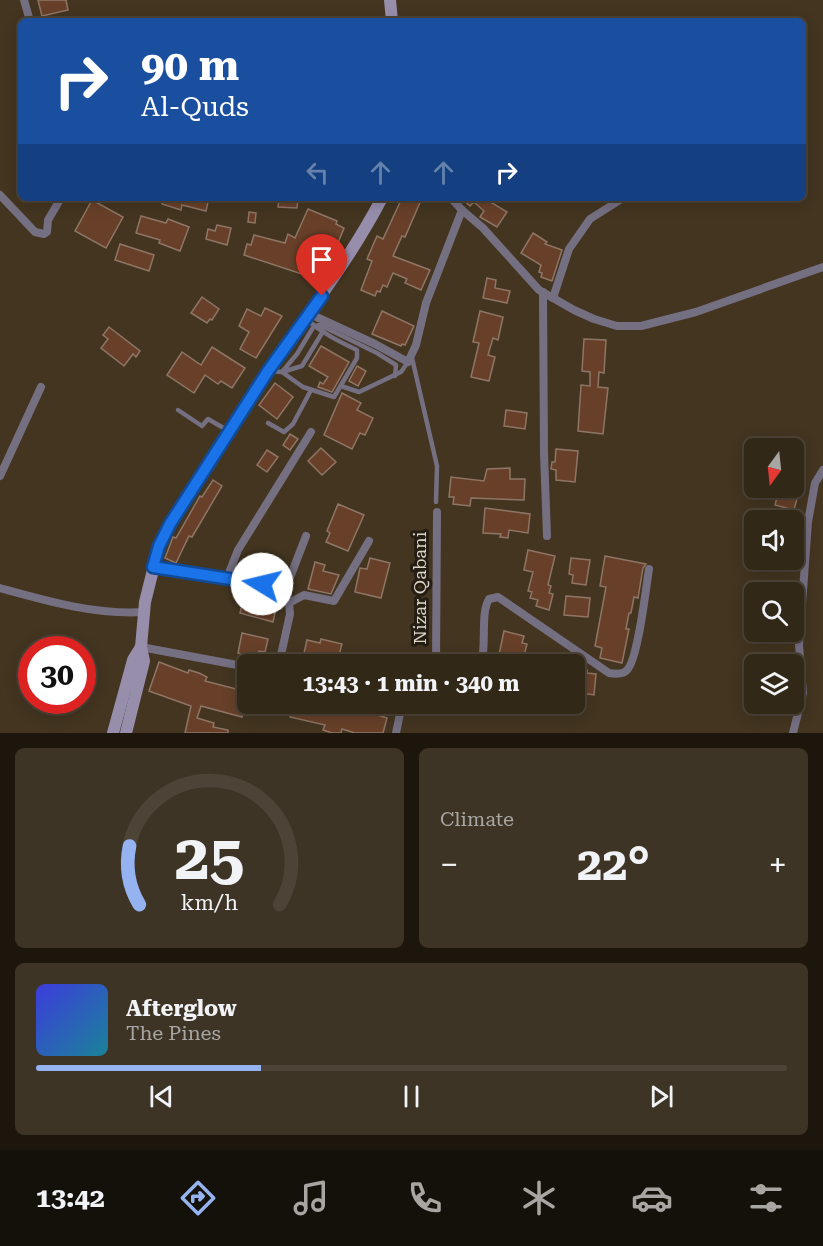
<!DOCTYPE html>
<html lang="en">
<head>
<meta charset="utf-8">
<style>
	:root { --surface:#322818; --page:#3d3425; --text:#f1f3f6; --muted:#a8a6a2; --line:#4d4437; --accent:#95b2f1 }
	body { margin:0; font-family:"Roboto Serif",serif; background:var(--page); color:var(--text); height:100vh; display:flex; flex-direction:column; font-size:22px; white-space:nowrap }
	* { box-sizing:border-box; margin:0 }
	p { font-size:20px; color:var(--muted) }
	.icon { flex:none; width:33px; height:33px; fill:none; stroke:currentColor; stroke-width:2; stroke-linecap:round; stroke-linejoin:round }
	.map { position:relative; height:733px; overflow:hidden }
	.drawer { display:flex; flex-direction:column; gap:15px; padding:15px; background:#1c160d; flex:1 }
	.drawer>* { flex:none }
	.top-card { position:absolute; left:18px; top:18px; width:788px; height:183px; border-radius:9px; box-shadow:0 3px 15px #0003,0 0 0 2px var(--line); background:#1a4fa0; color:#fff; overflow:hidden }
	.needle { width:39px; rotate:195deg }
	.tools { position:absolute; left:744px; top:438px; display:grid; gap:12px }
	.tools a { display:grid; place-items:center; width:60px; height:60px; border-radius:9px; background:var(--surface); box-shadow:0 3px 15px #0003,0 0 0 2px var(--line); font-size:30px }
	.speed { position:absolute; left:18px; top:636px; display:flex; gap:12px; font-size:30px; font-weight:700; text-align:center }
	.speed>* { display:grid; place-content:center; width:78px; height:78px; border-radius:50%; background:var(--surface); box-shadow:0 3px 15px #0003,0 0 0 2px var(--line); line-height:1 }
	.speed .limit { border:9px solid #d22; background:#fff; color:#111 }
	.pin { position:absolute; display:grid; place-items:center; width:51px; height:51px; color:#fff; margin:-62px -26px; border-radius:50% 50% 50% 0; rotate:-45deg; box-shadow:0 0 6px #0007 }
	.pin .icon { rotate:45deg }
	.me { position:absolute; width:66px; margin:-33px; rotate:279deg; stroke-linejoin:round; filter:drop-shadow(0 0 4px #0008) }
	.turn { display:flex; align-items:center; gap:21px; height:126px; padding:0 24px; font-size:27px }
	.turn .icon { width:78px; height:78px; stroke-width:2.5 }
	.turn b { display:block; font-size:42px; line-height:51px }
	.lanes { display:flex; align-items:center; height:57px; padding:0 24px; background:#0003; justify-content:center; gap:30px; direction:ltr }
	.lanes .off { opacity:.35 }
	.big { font-size:45px; font-weight:700; line-height:1.1 }
	.drawer .tile { flex:1; display:flex; flex-direction:column; justify-content:center; gap:9px; min-width:0; padding:0 21px; border-radius:9px; background:var(--page) }
	.drawer .dial { align-items:center; gap:0 }
	.dial svg { height:156px; overflow:visible; fill:none; stroke:var(--line); stroke-width:7; stroke-linecap:round; text-anchor:middle }
	.dial text { fill:var(--text); stroke:none }
	.song { display:flex; align-items:center; gap:18px }
	.cover { width:72px; height:72px; border-radius:9px; background:linear-gradient(135deg,hsl(240 70% 55%),hsl(190 70% 35%)) }
	.played { height:6px; border-radius:3px; background:linear-gradient(90deg,var(--accent) 30%,var(--line) 30%) }
	.keys { display:flex; justify-content:space-around; direction:ltr }
	.heat { display:flex; justify-content:space-between; align-items:center; font-size:33px; direction:ltr }
	.drawer .tiles { flex:1; display:grid; gap:15px; grid-template-columns:1fr 1fr }
	.tile:last-child { grid-column:span 2 }
	.trip { position:absolute; left:237px; top:654px; width:348px; height:60px; border-radius:9px; background:var(--surface); box-shadow:0 3px 15px #0003,0 0 0 2px var(--line); font-weight:700; line-height:60px; text-align:center }
	.tab-bar { display:flex; height:96px; justify-content:space-around; align-items:center; background:#14100a; color:var(--muted) }
	.tab-bar .icon { width:42px; height:42px }
	.tab-bar .active { color:var(--accent) }
	.tab-bar b { font-size:27px; color:var(--text) }
	.map>svg:first-child { display:block }
	.building { fill:#684029; stroke:#8e7566; stroke-width:1.5 }
	.lines { fill:none; stroke-linecap:round; stroke-linejoin:round }
	.lane { stroke:#756f82; stroke-width:4.5 }
	.street { stroke:#756f82; stroke-width:8 }
	.secondary { stroke:#978eac; stroke-width:12 }
	.route-casing { stroke:#114b97; stroke-width:15 }
	.route { stroke:#1a73e8; stroke-width:10 }
	.labels { text-anchor:middle; stroke-width:6; stroke-linejoin:round; paint-order:stroke }
	.street-label { font-size:18px; fill:#ddd5c8; stroke:#241e14 }
</style>
</head>
<body>
<div class="map">
<svg width="823" height="733" viewBox="0 0 823 733">
	<rect width="100%" height="100%" fill="#433520"/>
	<g class="building">
		<polygon points="38,0 66,0 68,10 42,16"/>
		<polygon points="163,198 204,198 204,201 208,202 206,211 182,205 181,210 162,204"/>
		<polygon points="279,198 298,198 297,208 278,207"/>
		<polygon points="402,198 422,198 405,237 402,236 393,256 430,270 421,290 405,283 407,279 393,273 387,287 383,285 380,292 377,291 375,296 361,290 372,261 367,259 377,236 383,239"/>
		<polygon points="461,198 484,198 507,212 497,227 480,217 484,211 474,202 470,206"/>
		<polygon points="92,200 123,217 106,248 75,231"/>
		<polygon points="308,209 337,221 336,224 344,228 336,248 316,240 309,263 315,265 311,277 244,255 247,244 251,245 254,235 285,243 288,234 295,238"/>
		<polygon points="249,212 256,213 255,223 248,222"/>
		<polygon points="141,216 166,223 168,219 189,227 180,251 159,243 160,240 136,233"/>
		<polygon points="217,225 231,228 227,245 206,239 208,229 215,231"/>
		<polygon points="533,233 547,242 545,244 562,250 552,281 541,277 542,273 539,272 541,265 521,253"/>
		<polygon points="120,244 154,255 149,271 115,260"/>
		<polygon points="487,278 496,280 495,288 510,291 507,303 483,298"/>
		<polygon points="202,297 219,309 212,320 210,319 207,323 191,313"/>
		<polygon points="265,308 282,316 256,358 240,349 249,332 239,326 247,309 261,316"/>
		<polygon points="382,311 414,326 405,345 402,344 401,346 372,334"/>
		<polygon points="480,311 503,317 498,340 493,338 488,355 495,357 489,381 471,377 479,343 473,342"/>
		<polygon points="109,327 140,351 136,357 133,354 124,366 101,348 108,339 103,335"/>
		<polygon points="584,339 606,340 604,373 599,372 598,387 608,388 603,434 578,431 581,385 590,386 590,372 582,371"/>
		<polygon points="321,346 349,362 332,392 318,387 320,382 323,384 328,377 309,366"/>
		<polygon points="212,347 245,368 232,388 221,381 218,384 205,375 194,393 167,375 182,352 201,365"/>
		<polygon points="357,366 366,371 358,386 349,381"/>
		<polygon points="275,383 293,397 277,419 259,405"/>
		<polygon points="342,393 361,403 357,410 373,418 365,435 360,433 352,449 324,435"/>
		<polygon points="506,410 527,413 525,429 504,426"/>
		<polygon points="290,434 298,439 290,450 283,445"/>
		<polygon points="321,448 336,462 322,475 308,461"/>
		<polygon points="556,449 578,451 575,482 556,480 556,470 551,469 552,462 555,462"/>
		<polygon points="267,450 278,457 267,472 257,465"/>
		<polygon points="510,468 510,479 525,479 524,500 471,498 470,506 453,504 454,497 449,497 451,477 484,481 487,469"/>
		<polygon points="213,480 222,486 192,537 189,536 176,563 165,558 173,537 176,538 200,496 202,497"/>
		<polygon points="779,490 798,495 794,510 775,505"/>
		<polygon points="338,504 364,515 348,551 326,542 330,533 327,531"/>
		<polygon points="485,508 530,514 528,533 509,530 508,538 500,537 501,534 483,533"/>
		<polygon points="528,550 555,556 548,585 551,586 549,593 553,594 549,610 536,606 538,600 530,598 532,592 528,591 533,572 524,570"/>
		<polygon points="605,556 646,564 643,568 638,598 634,597 631,613 629,613 626,629 629,629 622,663 600,658 602,648 595,646 606,587 600,586"/>
		<polygon points="370,558 390,563 381,598 355,592 360,568 367,569"/>
		<polygon points="571,558 590,560 586,585 572,583 573,575 569,574"/>
		<polygon points="315,562 325,565 323,571 339,575 331,594 308,589"/>
		<polygon points="245,591 278,600 273,622 240,613"/>
		<polygon points="566,596 590,598 588,617 564,615"/>
		<polygon points="504,631 524,636 522,643 527,644 522,664 497,664"/>
		<polygon points="242,633 268,639 265,652 259,651 258,655 249,653 248,656 238,653"/>
		<polygon points="321,639 342,644 337,662 329,660 328,664 302,662 307,640 320,643"/>
		<polygon points="761,658 780,661 780,664 760,664"/>
		<polygon points="159,662 188,673 189,670 199,673 207,677 205,681 248,692 242,717 201,706 197,718 214,723 213,727 228,730 228,733 185,733 191,706 149,691"/>
		<polygon points="574,668 587,670 587,673 596,674 594,695 574,692"/>
		<polygon points="279,704 346,704 359,707 358,709 387,718 383,733 355,733 342,729 341,733 332,733 323,730 325,725 290,717 292,709 278,706"/>
	</g>
	<g class="lines">
		<g class="lane">
			<path d="M 306,319 C 322,333 338,341 357,350 L 357,358 L 334,397 L 303,387 L 282,372 L 297,354 L 314,326 L 320,325 L 377,353 L 396,365 L 395,376"/>
			<polyline points="412,358 437,466 436,502"/>
			<polyline points="271,371 282,372 302,366 322,333"/>
			<polyline points="341,386 359,392 401,372 408,362"/>
			<polyline points="178,410 202,426 208,419 227,430"/>
			<polyline points="268,423 284,432 293,424 311,390"/>
		</g>
		<g class="street">
			<polyline points="24,0 30,21"/>
			<polyline points="0,195 35,232 44,234 47,232 48,220 61,198"/>
			<polyline points="451,198 462,210 483,228 539,290 574,310 594,319 617,326 641,326 696,312 823,267"/>
			<polyline points="543,292 544,453 547,536"/>
			<polyline points="553,298 569,249 590,219 623,198"/>
			<polyline points="310,314 375,344 408,362 416,345 426,303 462,210"/>
			<polyline points="0,476 41,387"/>
			<polyline points="153,567 263,584 282,591 289,603 290,614 279,664"/>
			<polyline points="227,578 238,550 311,432"/>
			<path d="M 0,588 C 47,601 95,615 144,612"/>
			<polyline points="284,593 306,536"/>
			<polyline points="289,603 304,595 334,601 369,541"/>
			<polyline points="141,647 248,667"/>
			<polyline points="436,664 437,512"/>
			<path d="M 481,664 C 487,646 480,614 489,599 L 498,597 L 609,673 C 615,674 623,675 627,670 C 638,660 646,587 649,569"/>
			<polyline points="396,733 402,704"/>
			<polyline points="793,733 803,693 799,645 808,522 815,483 823,470"/>
		</g>
		<g class="secondary">
			<polyline points="390,0 392,21"/>
			<polyline points="113,733 133,660 141,647"/>
			<path d="M 126,733 L 144,661 L 141,647 L 145,602 L 159,546 L 170,524 C 203,473 234,420 269,370 C 308,313 350,259 382,198"/>
		</g>
	</g>
	<g class="lines">
		<defs>
			<polyline id="route" points="262,584 153,567 159,546 170,524 268,371 322,296"/>
		</defs>
		<use href="#route" class="route-casing"/>
		<use href="#route" class="route"/>
	</g>
	<g class="labels">
		<g class="street-label">
			<text transform="translate(420 588) rotate(-90)" y="6">Nizar Qabani</text>
		</g>
	</g>
</svg>
<div class="tools">
<a><svg class="needle" viewBox="-14 -14 28 28"><path d="M0-13l5 13h-10z" fill="#e53935"/><path d="M0 13l5-13h-10z" fill="#a8a6a2"/></svg></a>
<a><svg class="icon" aria-label="sound" viewBox="0 0 24 24"><path d="M4 9h4l5-4v14l-5-4H4zM17 9q2 3 0 6"/></svg></a>
<a><svg class="icon" aria-label="search" viewBox="0 0 24 24"><circle cx="10" cy="10" r="6"/><path d="M15 15l6 6"/></svg></a>
<a><svg class="icon" aria-label="layers" viewBox="0 0 24 24"><path d="M12 4l9 5-9 5-9-5zM3 14l9 5 9-5"/></svg></a>
</div>
<div class="speed"><div class="limit">30</div></div>
<div class="pin" style="left:322px;top:296px;background:#d93025"><svg class="icon" aria-label="arrive" viewBox="0 0 24 24"><path d="M6 21V4h12l-3 4 3 4H6"/></svg></div>
<svg class="me" style="left:262px;top:584px" viewBox="-20 -20 40 40"><circle r="19" fill="#fff"/><path d="M0-13L10 11 0 6-10 11z" fill="#1a73e8"/></svg>
<div class="trip">13:43 · 1 min · 340 m</div>
<div class="top-card">
<div class="turn"><svg class="icon" aria-label="right" viewBox="0 0 24 24"><path d="M7 20v-9h11M14 6l5 5-5 5"/></svg><div><b>90 m</b>Al-Quds</div></div>
<div class="lanes"><svg class="icon off" aria-label="left" viewBox="0 0 24 24"><path d="M17 20v-9H6M10 6l-5 5 5 5"/></svg><svg class="icon off" aria-label="ahead" viewBox="0 0 24 24"><path d="M12 20V5M6 11l6-6 6 6"/></svg><svg class="icon off" aria-label="ahead" viewBox="0 0 24 24"><path d="M12 20V5M6 11l6-6 6 6"/></svg><svg class="icon" aria-label="right" viewBox="0 0 24 24"><path d="M7 20v-9h11M14 6l5 5-5 5"/></svg></div>
</div>
</div>
<section class="drawer">
<div class="tiles">
<div class="tile dial"><svg viewBox="0 0 100 80">
<path d="M14 69A42 42 0 1 1 86 69"/>
<path d="M14 69A42 42 0 0 1 9 39" stroke="#95b2f1"/>
<text x="50" y="56" font-size="32" font-weight="700">25</text>
<text x="50" y="72" font-size="11">km/h</text>
</svg></div>
<div class="tile"><p>Climate</p>
<div class="heat"><a>−</a><b class="big">22°</b><a>+</a></div>
</div>
<div class="tile">
<div class="song"><i class="cover"></i><div><b>Afterglow</b><p>The Pines</p></div></div>
<div class="played"></div>
<div class="keys"><svg class="icon" aria-label="previous" viewBox="0 0 24 24"><path d="M18 5L8 12l10 7zM5 5v14"/></svg><svg class="icon" aria-label="pause" viewBox="0 0 24 24"><path d="M8 5v14M16 5v14"/></svg><svg class="icon" aria-label="next" viewBox="0 0 24 24"><path d="M6 5l10 7-10 7zM19 5v14"/></svg></div>
</div>
</div>
</section>
<nav class="tab-bar">
<b>13:42</b>
<svg class="icon active" aria-label="directions" viewBox="0 0 24 24"><path d="M12 3l9 9-9 9-9-9zM9 14v-3h6M13 9l2 2-2 2"/></svg>
<svg class="icon" aria-label="music" viewBox="0 0 24 24"><path d="M9 18V5l10-2v13"/><circle cx="6" cy="18" r="3"/><circle cx="16" cy="16" r="3"/></svg>
<svg class="icon" aria-label="phone" viewBox="0 0 24 24"><path d="M5 4h4l2 5-3 2q2 4 5 5l2-3 5 2v4C11 20 4 13 5 4z"/></svg>
<svg class="icon" aria-label="climate" viewBox="0 0 24 24"><path d="M12 3v18M4 7l16 10M4 17L20 7"/></svg>
<svg class="icon" aria-label="car" viewBox="0 0 24 24"><path d="M5 17H2v-5l4-1 3-4h7l3 4 3 1v5h-3M9 17h6M6 11h13"/><circle cx="7" cy="17" r="2"/><circle cx="17" cy="17" r="2"/></svg>
<svg class="icon" aria-label="filters" viewBox="0 0 24 24"><path d="M4 7h16M4 17h16"/><circle cx="9" cy="7" r="2"/><circle cx="15" cy="17" r="2"/></svg>
</nav>
</body>
</html>
